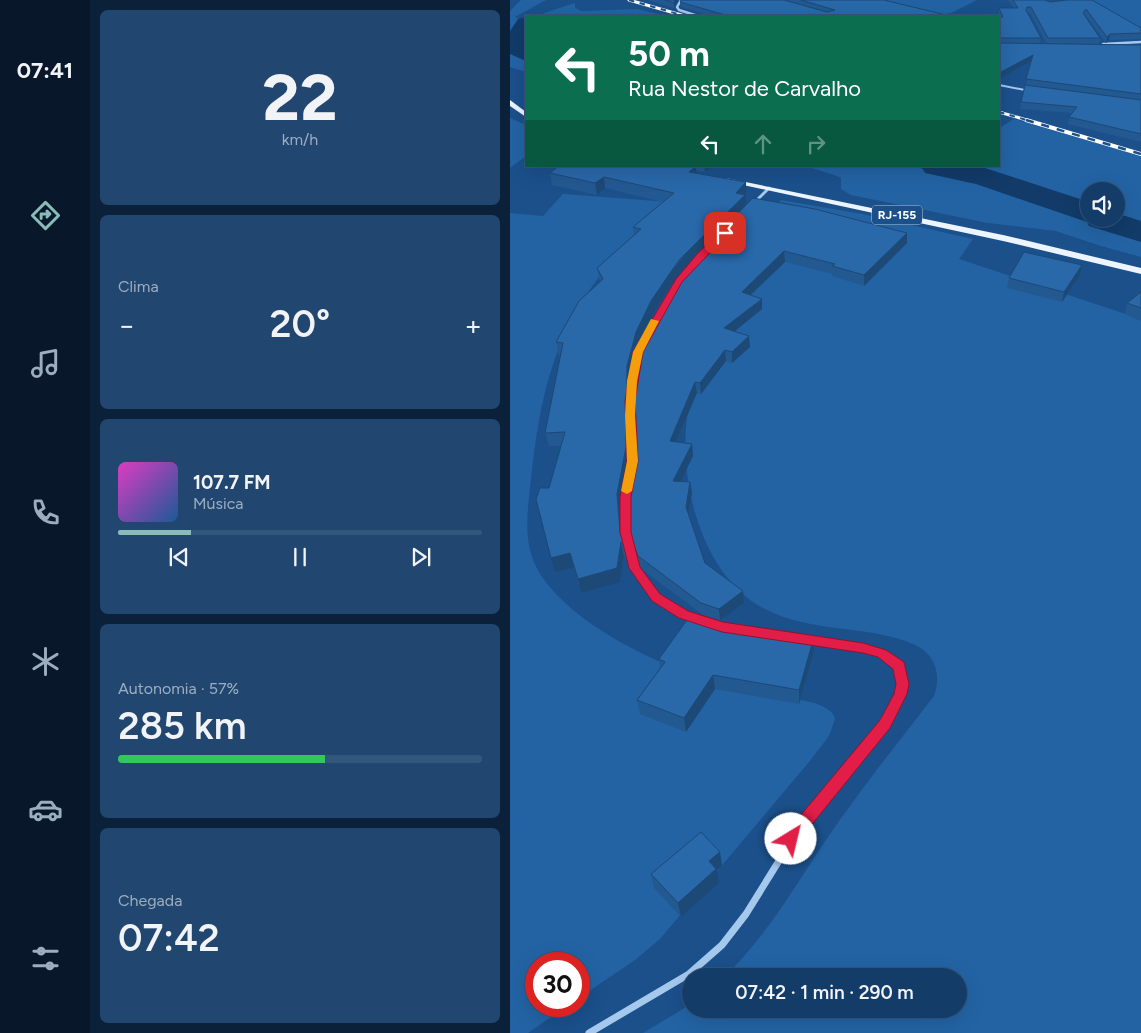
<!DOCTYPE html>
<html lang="pt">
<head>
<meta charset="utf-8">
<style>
	:root { --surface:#143c68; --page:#214771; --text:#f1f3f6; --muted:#9dadc0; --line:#33567c; --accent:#8bbbb9 }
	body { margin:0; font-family:Figtree,sans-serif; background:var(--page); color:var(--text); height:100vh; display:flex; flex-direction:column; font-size:19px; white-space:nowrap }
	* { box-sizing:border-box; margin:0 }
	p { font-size:16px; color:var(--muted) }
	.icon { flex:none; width:28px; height:28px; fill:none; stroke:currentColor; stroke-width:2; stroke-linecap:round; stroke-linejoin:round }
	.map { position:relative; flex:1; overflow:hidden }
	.panel { display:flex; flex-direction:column; gap:10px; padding:10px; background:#0b2139; width:420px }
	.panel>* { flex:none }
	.hud { position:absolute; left:15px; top:15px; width:475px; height:152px; border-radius:0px; box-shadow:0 5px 20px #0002,0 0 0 1px var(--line); background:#0b6e4f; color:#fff; overflow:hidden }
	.controls { position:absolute; left:570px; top:182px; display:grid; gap:10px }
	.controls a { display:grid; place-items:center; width:45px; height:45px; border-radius:50%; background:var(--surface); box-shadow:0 5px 20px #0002,0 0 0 1px var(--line); font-size:25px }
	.speed { position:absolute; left:15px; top:952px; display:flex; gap:10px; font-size:25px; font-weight:700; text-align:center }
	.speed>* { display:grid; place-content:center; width:65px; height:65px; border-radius:50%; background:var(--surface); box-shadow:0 5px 20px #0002,0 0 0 1px var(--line); line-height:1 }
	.speed .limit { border:8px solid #d22; background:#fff; color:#111 }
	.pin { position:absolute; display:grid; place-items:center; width:42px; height:42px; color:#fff; margin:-21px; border-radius:10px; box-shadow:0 2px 8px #0006 }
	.me { position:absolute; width:55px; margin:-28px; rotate:36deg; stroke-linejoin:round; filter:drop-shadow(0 0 4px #0008) }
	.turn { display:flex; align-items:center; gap:18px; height:105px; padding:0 20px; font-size:22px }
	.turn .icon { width:65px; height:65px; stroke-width:2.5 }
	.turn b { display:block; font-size:35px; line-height:42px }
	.lanes { display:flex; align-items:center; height:48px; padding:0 20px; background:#0003; justify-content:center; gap:25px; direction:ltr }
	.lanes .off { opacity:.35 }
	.big { font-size:38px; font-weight:600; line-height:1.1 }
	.panel .tile { flex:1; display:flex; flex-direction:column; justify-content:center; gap:8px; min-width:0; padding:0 18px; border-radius:8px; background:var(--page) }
	.panel .dial { align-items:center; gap:0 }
	.dial b { font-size:65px; line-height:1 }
	.song { display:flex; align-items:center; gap:15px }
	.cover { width:60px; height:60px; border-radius:8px; background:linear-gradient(135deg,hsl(310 70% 55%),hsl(210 70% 35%)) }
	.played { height:5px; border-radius:2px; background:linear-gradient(90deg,var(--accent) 20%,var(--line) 20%) }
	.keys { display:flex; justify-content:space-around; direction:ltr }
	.heat { display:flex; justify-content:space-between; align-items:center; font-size:28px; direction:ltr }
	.charge { height:8px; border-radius:4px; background:linear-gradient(90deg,#34c759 57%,var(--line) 0) }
	.trip { position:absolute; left:172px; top:968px; width:285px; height:50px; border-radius:25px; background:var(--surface); box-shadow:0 5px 20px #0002,0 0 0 1px var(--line); font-weight:600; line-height:50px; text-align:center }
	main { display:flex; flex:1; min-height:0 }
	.tabs { display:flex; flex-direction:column; width:90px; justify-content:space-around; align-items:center; background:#08182a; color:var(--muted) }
	.tabs .icon { width:35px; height:35px }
	.tabs .current { color:var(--accent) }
	.tabs b { font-size:22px; color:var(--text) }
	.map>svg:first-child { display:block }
	.green { fill:#2363a4 }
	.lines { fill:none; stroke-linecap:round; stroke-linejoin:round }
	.river { fill:#123b69; fill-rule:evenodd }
	.minor-far4 { stroke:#a5c9ed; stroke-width:2.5 }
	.minor-far3 { stroke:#a5c9ed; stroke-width:3 }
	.minor-far2 { stroke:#a5c9ed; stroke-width:4.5 }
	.minor-far1 { stroke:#a5c9ed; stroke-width:5.5 }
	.minor { stroke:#a5c9ed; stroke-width:7 }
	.tertiary { fill:#a5c9ed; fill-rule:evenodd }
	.primary { fill:#ebf4ff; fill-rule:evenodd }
	.rail-far1-casing { stroke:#fff; stroke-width:3 }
	.rail-casing { stroke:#fff; stroke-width:4 }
	.rail-far1 { stroke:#1b508b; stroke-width:2; stroke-dasharray:5.5; stroke-linecap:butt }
	.rail { stroke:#1b508b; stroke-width:2.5; stroke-dasharray:8; stroke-linecap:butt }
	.wall { fill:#235991; fill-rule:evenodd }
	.shaded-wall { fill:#1d4976 }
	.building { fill:#2968a9; stroke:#1d4976 }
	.route { fill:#e11d48; stroke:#92132f }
	.slow { fill:#f59e0b }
	.labels { text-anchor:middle; stroke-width:5; stroke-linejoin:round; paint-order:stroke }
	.shield { fill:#1b508b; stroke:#bbcadc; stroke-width:1 }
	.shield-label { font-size:12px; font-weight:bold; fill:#fff }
</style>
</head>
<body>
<main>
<nav class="tabs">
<b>07:41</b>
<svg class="icon current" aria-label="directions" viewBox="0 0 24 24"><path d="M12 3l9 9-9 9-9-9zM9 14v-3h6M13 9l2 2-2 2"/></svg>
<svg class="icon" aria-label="music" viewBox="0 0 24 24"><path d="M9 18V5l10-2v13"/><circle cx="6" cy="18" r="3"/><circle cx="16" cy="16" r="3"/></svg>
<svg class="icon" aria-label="phone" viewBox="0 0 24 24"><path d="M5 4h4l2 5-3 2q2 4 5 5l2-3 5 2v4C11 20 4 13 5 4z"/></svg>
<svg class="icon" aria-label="climate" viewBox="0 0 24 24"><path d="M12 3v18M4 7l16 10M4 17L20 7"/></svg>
<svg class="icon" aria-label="car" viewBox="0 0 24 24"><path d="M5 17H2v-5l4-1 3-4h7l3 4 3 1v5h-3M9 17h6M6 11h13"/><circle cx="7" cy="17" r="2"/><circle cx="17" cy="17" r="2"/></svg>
<svg class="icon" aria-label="filters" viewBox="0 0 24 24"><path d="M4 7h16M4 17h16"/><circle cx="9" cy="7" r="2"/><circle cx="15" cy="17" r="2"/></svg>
</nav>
<section class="panel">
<div class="tile dial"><b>22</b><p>km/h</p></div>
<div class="tile"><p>Clima</p>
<div class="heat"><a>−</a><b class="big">20°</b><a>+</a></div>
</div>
<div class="tile">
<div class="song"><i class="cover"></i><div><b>107.7 FM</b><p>Música</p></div></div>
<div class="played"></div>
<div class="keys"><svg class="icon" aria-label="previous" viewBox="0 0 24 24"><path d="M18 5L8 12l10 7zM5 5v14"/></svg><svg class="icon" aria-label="pause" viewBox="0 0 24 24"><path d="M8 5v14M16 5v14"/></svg><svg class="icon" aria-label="next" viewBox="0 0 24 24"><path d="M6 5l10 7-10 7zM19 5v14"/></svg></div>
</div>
<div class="tile"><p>Autonomia · 57%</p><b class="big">285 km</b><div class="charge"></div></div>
<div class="tile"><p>Chegada</p><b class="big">07:42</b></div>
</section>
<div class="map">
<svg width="631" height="1033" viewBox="0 0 631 1033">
	<rect width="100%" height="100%" fill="#1b508b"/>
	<g class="green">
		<polygon points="11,0 36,0 5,17 15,22 1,47 16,56 16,72 0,67 0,11"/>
		<polygon points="341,0 467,0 441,13 429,15"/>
		<polygon points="581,0 631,0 631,32"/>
		<polygon points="65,3 65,8 72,11 127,9 156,16 30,16 34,13"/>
		<polygon points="0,118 16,125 16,156 0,168"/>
		<polygon points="504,119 631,156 631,227 604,219 606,219 606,191 579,191 579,207 443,166 489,166 489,128"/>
		<polygon points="295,166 404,166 422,173 470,180 509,191 569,213 592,225 631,236 631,257 591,246 546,231 478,223 341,195 331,189 331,178 327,176"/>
		<path d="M 53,194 L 159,202 C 138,224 114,244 96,268 C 43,333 30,398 21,479 C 17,516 11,550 35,581 C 77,637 179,679 246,694 C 264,698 321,698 325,719 L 319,736 L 299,762 L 150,939 L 125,960 L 69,998 L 69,964 L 26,964 L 26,1006 L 57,1006 L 18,1033 L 0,1033 L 0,213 L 33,216 Z"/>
		<path d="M 271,200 L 352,214 L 463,239 L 449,259 L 631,319 L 631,1033 L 133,1033 L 181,1004 L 181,1009 L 449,1009 L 449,976 L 215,976 C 263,930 293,871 332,817 C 361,776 393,736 424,696 C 432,674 425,653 403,644 C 356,624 301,634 253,608 C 190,574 167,477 178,411 C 182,388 192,365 198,342 C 203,324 206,301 215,284 C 228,258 254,225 271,200 Z"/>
	</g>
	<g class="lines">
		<g class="river">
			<polygon points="16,17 16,61 0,54 0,31 8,19"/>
			<polygon points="411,166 469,166 579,202 579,219 606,219 606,213 631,221 631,242 579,226 577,222 466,184 415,173"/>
		</g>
		<g class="minor-far4">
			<polyline points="171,0 167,7 169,10 188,16"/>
			<polyline points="593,44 631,42"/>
		</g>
		<polyline class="minor-far3" points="245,202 259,188"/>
		<path class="minor-far2" d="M 120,470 C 123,451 121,434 120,415 C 119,385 125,356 140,329"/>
		<g class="minor-far1">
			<path d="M 120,469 C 108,539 114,588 186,619"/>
			<path d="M 299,640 C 324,643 393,646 391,681 C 390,695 384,706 378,718"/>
		</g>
		<polyline class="minor" points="79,1033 179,974 212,945 236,914 295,819 375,724 379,717"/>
		<polygon class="tertiary" points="489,84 525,91 527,92 525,93 489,86"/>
		<g class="primary">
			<polygon points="0,100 16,112 16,117 0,106"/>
			<polygon points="216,178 493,235 631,268 631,274 493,241 219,182 215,180"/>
		</g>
		<defs>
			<g id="rail-far1">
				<polyline points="119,0 175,16"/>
				<polyline points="489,112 520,121"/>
			</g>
			<polyline id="rail" points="516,120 631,154"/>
		</defs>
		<use href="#rail-far1" class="rail-far1-casing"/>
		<use href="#rail" class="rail-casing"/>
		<use href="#rail-far1" class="rail-far1"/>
		<use href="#rail" class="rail"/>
	</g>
	<g class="wall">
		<polygon points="137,0 168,0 164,8"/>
		<polygon points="171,0 374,0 440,16 200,16 171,7 170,2"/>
		<path d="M 498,0 L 535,0 L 540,2 L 557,0 L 631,28 L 631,39 L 599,40 L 596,43 L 575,15 L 575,16 L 590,38 L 589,44 L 631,45 L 631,142 L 558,124 L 559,117 L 562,113 L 510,109 L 511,102 L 516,85 L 521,62 L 489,79 L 489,8 L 504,8 ZM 517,13 L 520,13 L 537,44 L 530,44 L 531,38 Z"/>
		<polygon points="49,166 203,166 195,172 186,171 187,173 236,182 236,206 397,243 354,286 322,276 322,274 275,262 241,295 252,309 225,331 240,347 222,363 216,361 191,394 187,393 166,442 182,444 183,456 170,482 180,482 182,493 178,513 195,563 233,591 234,603 210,620 193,615 130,568 122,544 119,532 176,268 161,285 143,314 128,345 119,379 118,461 109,508 112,538 114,544 116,558 114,556 110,582 71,593 64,567 45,572 39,488 51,446 39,446 35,433 50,356 49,356 46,342 90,282 87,268 124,235 123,227 153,202 95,188 87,195 42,185 40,173"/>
		<polygon points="572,265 570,275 552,302 497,288 499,278"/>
		<polygon points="631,292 631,321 615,314 617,303"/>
		<polygon points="304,651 289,704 205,689 176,732 130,714 127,700 150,668 149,659"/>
		<polygon points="210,852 212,866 207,870 209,883 171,917 144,888 141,874"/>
	</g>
	<g class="shaded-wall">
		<polygon points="165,0 168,0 164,8 164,3"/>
		<polygon points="600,34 599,40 596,43 597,37"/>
		<polygon points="523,55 522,61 489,79 489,73"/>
		<polygon points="186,166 187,178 179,172"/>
		<polygon points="194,166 203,166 195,172"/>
		<polygon points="94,177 95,188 87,195 85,183"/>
		<polygon points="236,182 236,207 172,272 161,285 143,314 128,345 119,379 118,461 109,508 112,546 110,532 107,494 117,366 126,332 141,301 160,273 226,193"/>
		<polygon points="397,233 397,243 354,286 354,275"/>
		<polygon points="274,251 275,262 233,302 232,292"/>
		<polygon points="572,265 570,275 552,302 554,292"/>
		<polygon points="252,299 252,309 215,339 214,328"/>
		<polygon points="239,336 240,347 222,363 222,352"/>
		<polygon points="215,350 216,361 191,394 190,383"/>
		<polygon points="185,382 187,393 161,453 160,441"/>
		<polygon points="182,444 183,456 165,493 163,481"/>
		<polygon points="180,482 182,493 177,518 176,507"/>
		<polygon points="111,542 114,556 110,582 71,593 68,579"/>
		<polygon points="60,553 64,567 45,572 41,558"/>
		<polygon points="233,591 234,603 210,620 209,609"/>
		<polygon points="304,637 304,651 289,704 289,690"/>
		<polygon points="203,675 205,689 176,732 174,718"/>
		<polygon points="210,852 212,866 207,870 209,883 171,917 168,903 199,861"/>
	</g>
	<g class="building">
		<polygon points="155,0 165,0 164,3"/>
		<polygon points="171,0 274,0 317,12 325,10 291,0 374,0 440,16 219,16 170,2"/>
		<polygon points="503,0 535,0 540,2 557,0 582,0 631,28 631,33 600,34 597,37 576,9 573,13 590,38 538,38 521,7 517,7 516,10 531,38 489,38 489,17 493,17 489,8 508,8"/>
		<polygon points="489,43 631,45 631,94 516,79 523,55 489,73"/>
		<polygon points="515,85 631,100 631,134 559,117 567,107 511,102"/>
		<polygon points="49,166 186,166 179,172 236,182 226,193 235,195 170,259 160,273 141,301 126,332 117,366 116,447 107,494 110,532 114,544 111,542 107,568 68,579 60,553 41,558 26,499 30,488 39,488 55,432 35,433 53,343 46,342 69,301 93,279 87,268 131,229 123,227 164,193 94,177 85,183 40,173"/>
		<polygon points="243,198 305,209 397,233 354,275 322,266 325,264 274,251 232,292 252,299 214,328 239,336 222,352 215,350 190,383 185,382 160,441 182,444 163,481 180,482 176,507 195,563 233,591 209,609 191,603 128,556 119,532 117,502 124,450 125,369 140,322 178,264"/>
		<polygon points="514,252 572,265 554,292 499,278"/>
		<polygon points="631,292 631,308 617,303"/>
		<polygon points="179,617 304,637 289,690 203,675 174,718 127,700 155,662 149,659"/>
		<polygon points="191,832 210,852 199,861 206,869 168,903 141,874"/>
	</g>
	<polygon class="route" points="212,231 219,233 172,282 133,352 125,401 128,461 121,497 121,532 130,567 150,594 178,611 213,622 353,643 376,650 394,662 399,684 397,694 380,728 286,844 281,846 275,844 273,839 275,834 370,720 384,694 386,684 383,669 368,657 353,653 212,632 169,618 142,601 119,568 110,532 110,497 117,461 115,401 123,352 166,279 188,253"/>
	<polygon class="slow" points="141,319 149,321 133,352 127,381 125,416 128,461 122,491 117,494 111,491 117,461 115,416 117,381 123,352"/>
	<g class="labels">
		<rect class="shield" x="362" y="205.5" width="50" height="19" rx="4"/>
		<g class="shield-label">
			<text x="387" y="219">RJ-155</text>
		</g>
	</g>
</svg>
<div class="controls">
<a><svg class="icon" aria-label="sound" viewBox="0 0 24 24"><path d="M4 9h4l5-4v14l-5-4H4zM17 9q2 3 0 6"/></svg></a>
</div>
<div class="speed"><div class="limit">30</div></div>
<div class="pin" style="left:215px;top:233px;background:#d93025"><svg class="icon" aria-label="arrive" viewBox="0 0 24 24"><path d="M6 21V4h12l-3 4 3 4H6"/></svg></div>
<svg class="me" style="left:281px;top:839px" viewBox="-20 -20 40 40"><circle r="19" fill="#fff"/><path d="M0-13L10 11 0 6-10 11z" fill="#e11d48"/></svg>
<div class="trip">07:42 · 1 min · 290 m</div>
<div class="hud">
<div class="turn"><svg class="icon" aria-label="left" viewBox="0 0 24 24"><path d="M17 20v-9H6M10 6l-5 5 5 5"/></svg><div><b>50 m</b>Rua Nestor de Carvalho</div></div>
<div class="lanes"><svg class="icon" aria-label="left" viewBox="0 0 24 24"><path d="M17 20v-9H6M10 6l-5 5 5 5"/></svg><svg class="icon off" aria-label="ahead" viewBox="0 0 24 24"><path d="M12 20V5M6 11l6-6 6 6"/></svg><svg class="icon off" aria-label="right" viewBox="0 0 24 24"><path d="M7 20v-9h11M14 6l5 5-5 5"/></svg></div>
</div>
</div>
</main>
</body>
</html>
